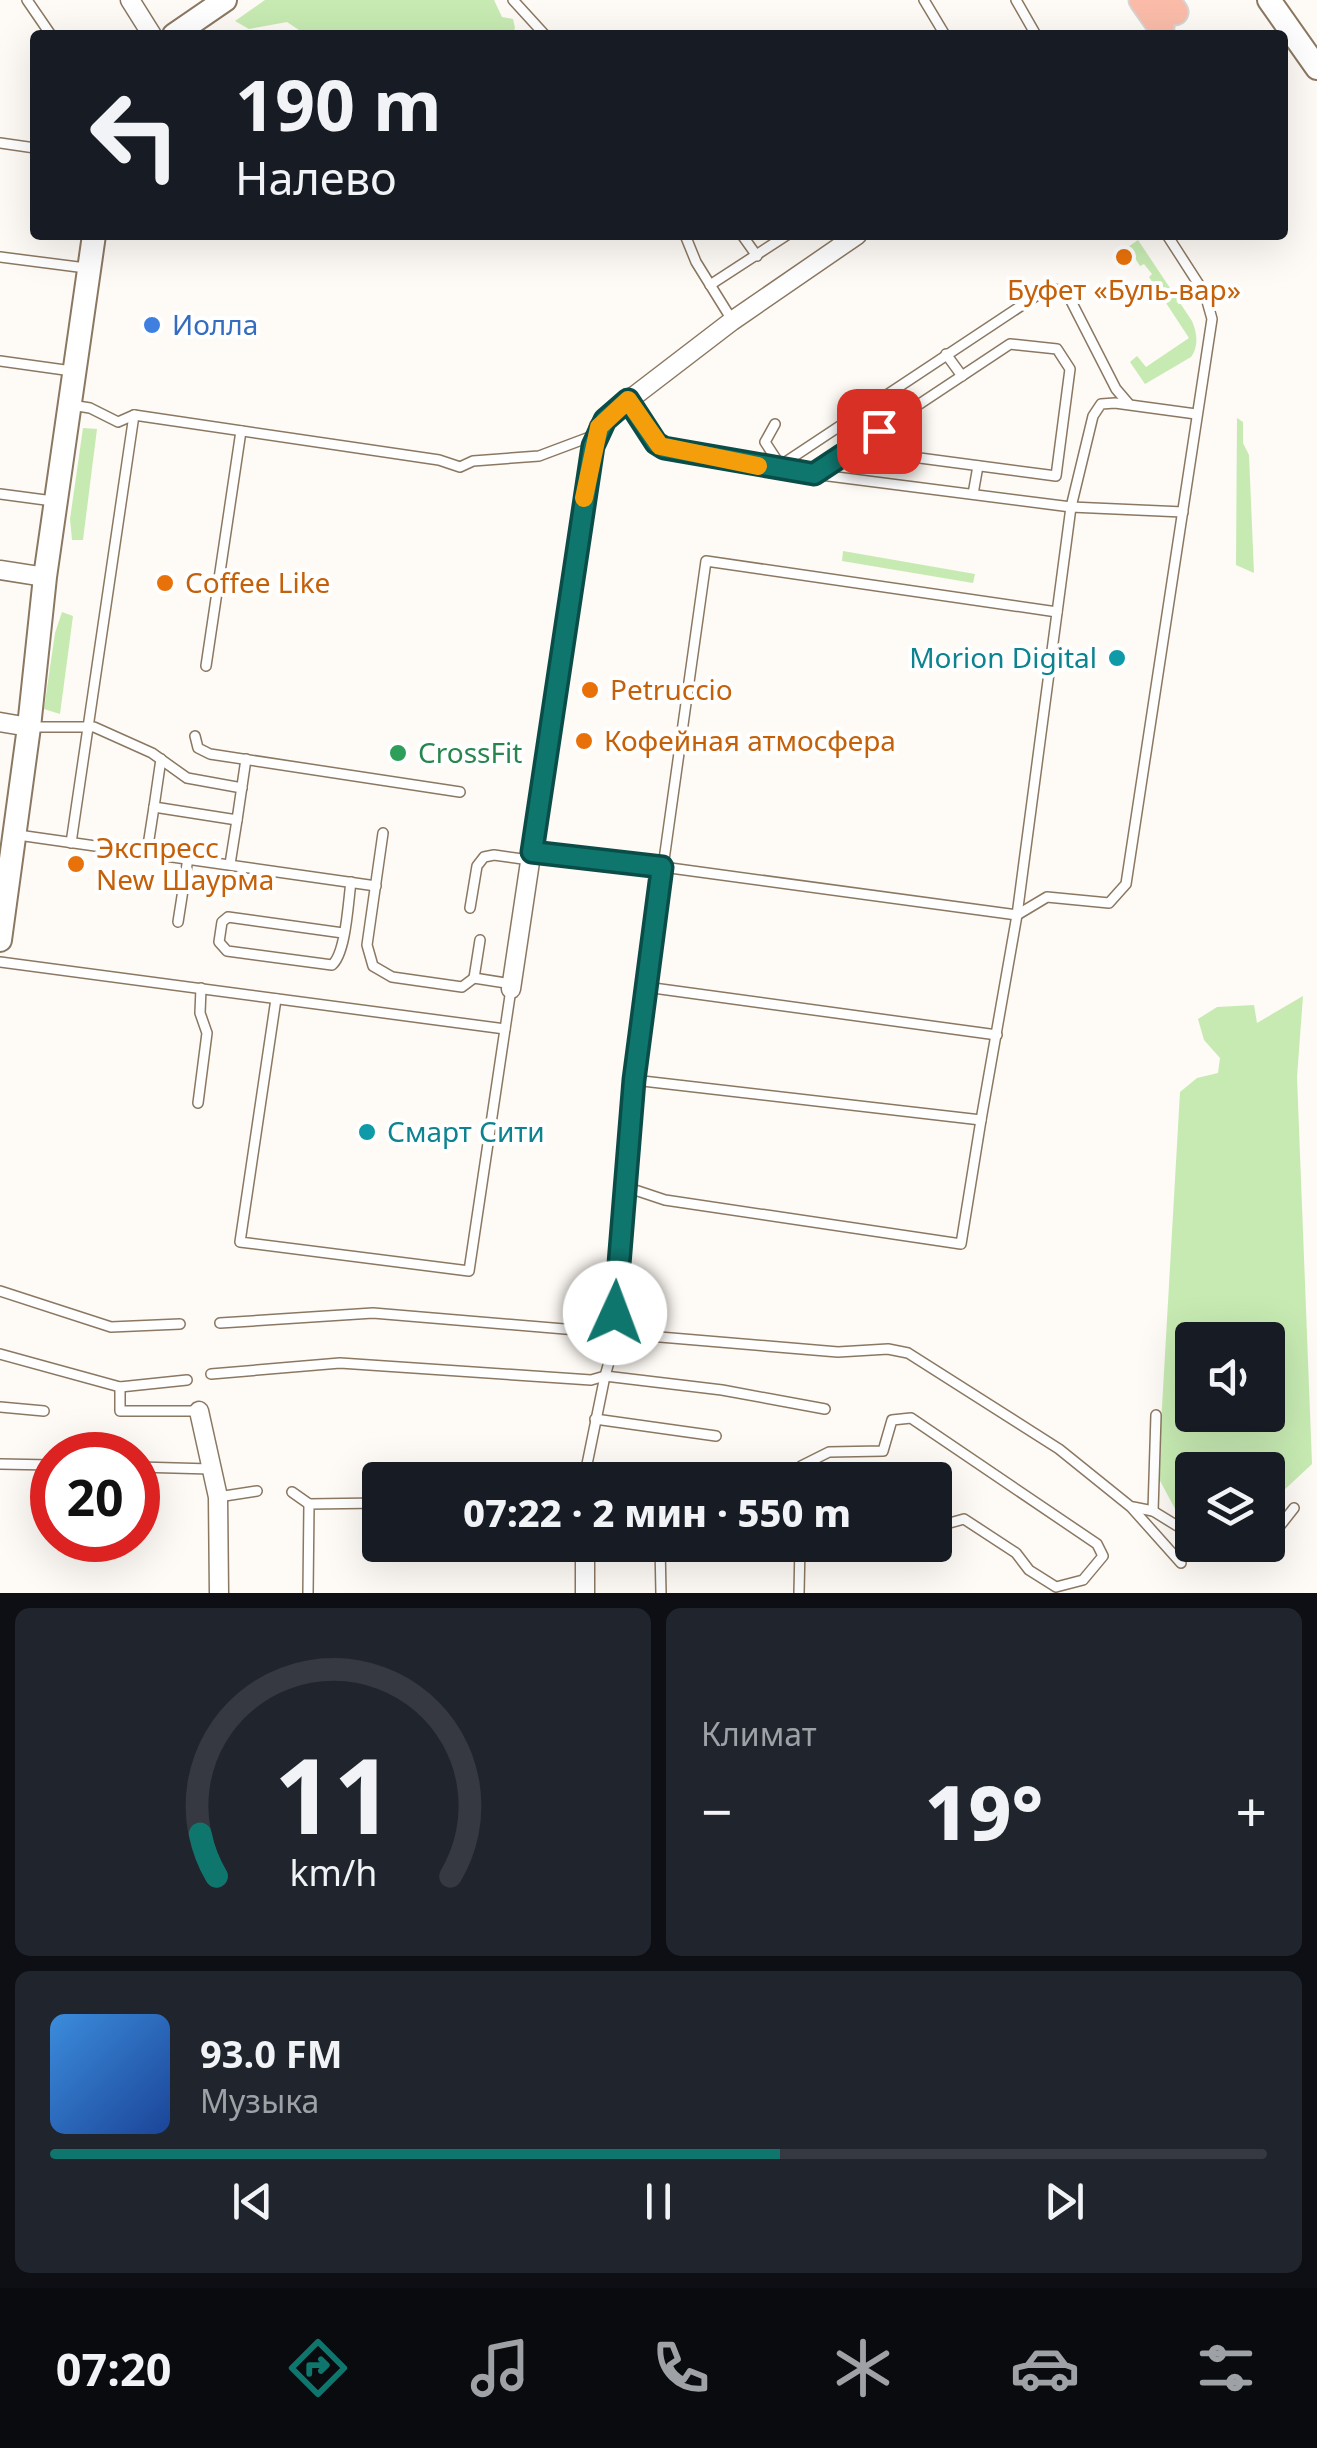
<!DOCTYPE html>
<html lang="ru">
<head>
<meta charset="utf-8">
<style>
	:root { --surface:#171b24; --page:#20242c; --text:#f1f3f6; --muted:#9ea1a6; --line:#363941; --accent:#0f766e }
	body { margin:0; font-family:"Noto Sans",sans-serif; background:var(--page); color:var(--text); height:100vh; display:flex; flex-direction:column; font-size:38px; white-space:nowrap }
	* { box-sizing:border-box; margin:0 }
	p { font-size:32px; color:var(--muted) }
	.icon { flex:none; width:55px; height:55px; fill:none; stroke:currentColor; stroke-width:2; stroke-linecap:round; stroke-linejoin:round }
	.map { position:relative; height:1593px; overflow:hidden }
	.sheet { display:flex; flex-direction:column; gap:15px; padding:15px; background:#0d0f14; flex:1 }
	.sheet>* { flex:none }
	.banner { position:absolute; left:30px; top:30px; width:1258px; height:210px; border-radius:10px; box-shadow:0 10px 40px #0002; background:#171b24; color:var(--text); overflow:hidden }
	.fabs { position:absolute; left:1175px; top:1322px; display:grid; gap:20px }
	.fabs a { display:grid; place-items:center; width:110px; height:110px; border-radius:10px; background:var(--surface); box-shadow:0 10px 40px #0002; font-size:50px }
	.speed { position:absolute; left:30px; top:1432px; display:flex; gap:20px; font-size:50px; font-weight:700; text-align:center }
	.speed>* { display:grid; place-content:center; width:130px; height:130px; border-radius:50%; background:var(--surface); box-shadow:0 10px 40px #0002; line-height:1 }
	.speed .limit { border:15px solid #d22; background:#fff; color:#111 }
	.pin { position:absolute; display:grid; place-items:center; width:85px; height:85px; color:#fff; margin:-42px; border-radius:20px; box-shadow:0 5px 15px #0006 }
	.me { position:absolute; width:110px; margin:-55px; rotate:2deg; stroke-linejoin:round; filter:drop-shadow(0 0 8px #0008) }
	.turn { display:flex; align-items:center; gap:35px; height:210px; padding:0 40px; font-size:45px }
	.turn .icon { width:130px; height:130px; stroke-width:2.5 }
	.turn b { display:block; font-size:70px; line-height:85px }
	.big { font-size:75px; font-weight:800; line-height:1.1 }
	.sheet .widget { flex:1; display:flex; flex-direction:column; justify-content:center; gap:15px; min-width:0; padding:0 35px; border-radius:15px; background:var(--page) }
	.sheet .dial { align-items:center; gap:0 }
	.dial svg { height:260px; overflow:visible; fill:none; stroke:var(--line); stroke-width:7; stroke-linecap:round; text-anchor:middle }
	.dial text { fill:var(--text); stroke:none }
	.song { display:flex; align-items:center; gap:30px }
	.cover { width:120px; height:120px; border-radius:15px; background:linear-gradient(135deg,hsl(210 70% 55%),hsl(220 70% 35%)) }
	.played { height:10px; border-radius:5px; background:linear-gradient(90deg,var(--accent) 60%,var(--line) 60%) }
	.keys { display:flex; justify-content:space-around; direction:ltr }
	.heat { display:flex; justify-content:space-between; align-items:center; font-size:55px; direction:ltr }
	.sheet .tiles { flex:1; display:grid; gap:15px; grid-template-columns:1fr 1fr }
	.widget:last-child { grid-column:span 2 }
	.trip { position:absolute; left:362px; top:1462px; width:590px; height:100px; border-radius:10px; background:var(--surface); box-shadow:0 10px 40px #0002; font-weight:800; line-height:100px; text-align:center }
	.tab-bar { display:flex; height:160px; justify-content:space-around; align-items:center; background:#090b0e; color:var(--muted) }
	.tab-bar .icon { width:70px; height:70px }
	.tab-bar .current { color:var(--accent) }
	.tab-bar b { font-size:45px; color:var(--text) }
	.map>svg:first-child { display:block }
	.green { fill:#c7eab2; fill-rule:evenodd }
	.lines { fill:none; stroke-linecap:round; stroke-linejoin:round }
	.service-casing { stroke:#8b7862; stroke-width:12 }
	.minor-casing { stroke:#8b7862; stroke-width:21 }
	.secondary-casing { stroke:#8b7862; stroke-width:26 }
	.primary-casing { stroke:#d6d5d3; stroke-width:29 }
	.service { stroke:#fff; stroke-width:9 }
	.minor { stroke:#fff; stroke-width:18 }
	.secondary { stroke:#fff; stroke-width:22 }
	.primary { stroke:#fabca9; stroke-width:25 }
	.route-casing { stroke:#0a4d48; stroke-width:25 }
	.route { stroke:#0f766e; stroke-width:18 }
	.slow { stroke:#f59e0b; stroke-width:18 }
	.food-dot { fill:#e8710a; stroke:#fff; stroke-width:4 }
	.shop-dot { fill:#3f7fe0; stroke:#fff; stroke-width:4 }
	.culture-dot { fill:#0f9aa8; stroke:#fff; stroke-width:4 }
	.leisure-dot { fill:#2e9e5b; stroke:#fff; stroke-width:4 }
	.labels { text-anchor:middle; stroke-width:8; stroke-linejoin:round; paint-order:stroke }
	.food-label { font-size:28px; fill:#c56008; stroke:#fff; text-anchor:start }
	.shop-label { font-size:28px; fill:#366cbe; stroke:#fff; text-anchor:start }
	.culture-label { font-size:28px; fill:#0d838f; stroke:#fff; text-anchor:end }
	.leisure-label { font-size:28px; fill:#27864d; stroke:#fff; text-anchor:start }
</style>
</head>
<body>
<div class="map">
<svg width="1317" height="1593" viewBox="0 0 1317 1593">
	<rect width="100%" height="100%" fill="#fefaf5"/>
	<g class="green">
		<polygon points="265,0 494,0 502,17 513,19 515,28 512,35 338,34 302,32 287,22 249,29 235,21"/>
		<path d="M 1138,240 L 1192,321 C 1197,332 1199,347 1191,357 L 1145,384 L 1130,362 L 1137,356 L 1146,367 L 1189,338 L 1149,277 L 1152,274 L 1144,264 L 1140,266 L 1128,247 Z"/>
		<polygon points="1237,418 1243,422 1243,443 1249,455 1254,573 1236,565"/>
		<polygon points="83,428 97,429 83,540 72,540 70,519"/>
		<polygon points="843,551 975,574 973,583 842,561"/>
		<polygon points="62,612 73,616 60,714 44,709 55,633"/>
		<path d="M 1303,996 L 1297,1077 L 1312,1464 L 1282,1492 L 1268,1511 L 1268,1470 L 1192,1470 L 1192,1518 L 1181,1520 L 1158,1477 L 1180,1092 L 1197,1078 L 1218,1073 L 1220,1058 L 1204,1040 L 1198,1019 L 1217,1007 L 1254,1005 L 1257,1023 ZM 1192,1340 L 1268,1340 L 1268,1415 L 1192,1415 Z"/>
	</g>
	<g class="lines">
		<defs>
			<g id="service">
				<polyline points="27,0 51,35"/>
				<polyline points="513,0 545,35"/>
				<polyline points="924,0 945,35"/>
				<polyline points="1016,0 1036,35"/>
				<polyline points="0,143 35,148"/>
				<polyline points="685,235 696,262 732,320"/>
				<polyline points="742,235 757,256"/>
				<polyline points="0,257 86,268"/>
				<polyline points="710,285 787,235"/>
				<polyline points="946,354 962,376"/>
				<polyline points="0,361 72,371"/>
				<polyline points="627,401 656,443 671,450 774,469 1071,507 1183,512"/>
				<polyline points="71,405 90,408 118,422 134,415 439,460 460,467 473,461 539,456 595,435"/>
				<polyline points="775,424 765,442 780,465"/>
				<polyline points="775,469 1048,288 1063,291 1070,299 1116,389 1128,403"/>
				<polyline points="814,474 1010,344 1057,349 1070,369 1056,476 852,449"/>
				<polyline points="0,494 53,501"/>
				<polyline points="973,494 978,466"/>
				<polyline points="1057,612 706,561 663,867 1017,915 1047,897 1109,903 1126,884 1212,319 1205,294 1167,235"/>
				<polyline points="206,666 241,431"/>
				<polyline points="32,727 94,727 152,753 187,778 242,788"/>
				<polyline points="195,736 198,748 210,754 460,792"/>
				<polyline points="154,807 161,759"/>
				<polyline points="383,833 367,945 373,966 392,977 462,987 474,978"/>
				<polyline points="18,835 376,886"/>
				<polyline points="71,843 134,415"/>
				<polyline points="531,851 663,867 634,1080 623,1186 616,1270 617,1334 605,1376 585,1474"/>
				<polyline points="147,852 154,807 237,820 246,759"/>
				<polyline points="230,864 237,820"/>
				<polyline points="470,908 477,866 484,857 494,855 530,860"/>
				<polyline points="178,922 188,858"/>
				<path d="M 343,933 L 228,917 L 222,922 L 219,942 L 227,951 L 332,965 C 346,953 348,903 351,882"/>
				<polyline points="480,940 474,978 512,984"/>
				<polyline points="0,962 505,1029"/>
				<polyline points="646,987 997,1035"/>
				<polyline points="276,999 240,1242 469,1271 511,989"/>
				<polyline points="634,1080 981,1120 1017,915 1071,507 1093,416 1101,404 1115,403 1196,414"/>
				<polyline points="198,1103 207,1033 200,1013 201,988"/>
				<polyline points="623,1186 665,1200 961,1244 981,1120"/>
				<polyline points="0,1291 111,1327 180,1324"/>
				<polyline points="220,1323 373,1313 838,1352 888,1349 908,1353 1059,1449 1131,1507 1181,1563"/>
				<polyline points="0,1354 120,1387 187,1380"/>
				<polyline points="211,1374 340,1363 591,1380 605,1376 722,1390 825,1409"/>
				<polyline points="120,1387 120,1411 198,1411"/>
				<polyline points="0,1407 44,1411"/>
				<polyline points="595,1419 716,1436"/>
				<polyline points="0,1464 52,1465"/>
				<polyline points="138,1467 211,1469"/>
				<polyline points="800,1480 801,1466 829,1452 883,1451 892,1420 911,1418 1097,1544 1103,1556 1083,1580 1056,1587 1029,1570 1016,1553 964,1519 935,1527"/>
				<polyline points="292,1492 309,1504"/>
				<polyline points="218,1497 257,1491"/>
				<polyline points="1133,1507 1153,1511 1156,1415"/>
				<polyline points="1153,1511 1192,1535"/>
				<polyline points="1268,1541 1294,1508"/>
				<polyline points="660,1545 661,1593"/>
				<polyline points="1245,1545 1248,1545"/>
				<polyline points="308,1593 309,1504 380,1503"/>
				<polyline points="799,1593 800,1545"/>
			</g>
			<g id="minor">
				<polyline points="130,0 152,35"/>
				<polyline points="0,570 45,577"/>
				<polyline points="0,722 29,727"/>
				<polyline points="511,989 590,460 599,427 612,413 732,321 857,235"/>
				<polyline points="199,1411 218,1497 219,1593"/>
				<polyline points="585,1474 585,1480"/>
				<polyline points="585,1545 585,1593"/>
			</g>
			<g id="secondary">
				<polyline points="1269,0 1317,68"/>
				<polyline points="174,35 225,0"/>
				<polyline points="0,940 29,727 45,577 94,235"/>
			</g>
			<g id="primary">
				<polyline points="1142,0 1161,27"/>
				<polyline points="1167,0 1175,12"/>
			</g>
		</defs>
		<use href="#service" class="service-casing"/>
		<use href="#minor" class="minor-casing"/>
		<use href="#secondary" class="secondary-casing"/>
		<use href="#primary" class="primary-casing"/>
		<use href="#service" class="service"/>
		<use href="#minor" class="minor"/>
		<use href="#secondary" class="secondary"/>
		<use href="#primary" class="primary"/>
	</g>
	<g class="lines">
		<defs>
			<polyline id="route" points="615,1313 634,1080 662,867 532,852 593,446 605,420 628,400 656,443 664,448 814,474 879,431"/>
		</defs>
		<use href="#route" class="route-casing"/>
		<use href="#route" class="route"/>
		<polyline class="slow" points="584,498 599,427 628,400 660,446 758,466"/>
	</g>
	<g class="food-dot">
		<circle cx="1124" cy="257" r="10"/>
		<circle cx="165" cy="583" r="10"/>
		<circle cx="590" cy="690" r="10"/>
		<circle cx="584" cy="741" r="10"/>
		<circle cx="76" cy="864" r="10"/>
	</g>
	<circle class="shop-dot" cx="152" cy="325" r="10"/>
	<g class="culture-dot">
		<circle cx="1117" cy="658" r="10"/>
		<circle cx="367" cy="1132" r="10"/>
	</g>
	<circle class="leisure-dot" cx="398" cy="753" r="10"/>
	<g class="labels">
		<g class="food-label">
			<text x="1124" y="300" text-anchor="middle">Буфет «Буль-вар»</text>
			<text x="185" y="593">Coffee Like</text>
			<text x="610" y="700">Petruccio</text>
			<text x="604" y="751">Кофейная атмосфера</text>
			<text x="96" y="858">Экспресс<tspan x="96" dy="32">New Шаурма</tspan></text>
		</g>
		<g class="shop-label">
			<text x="172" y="335">Иолла</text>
		</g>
		<g class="culture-label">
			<text x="1097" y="668">Morion Digital</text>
			<text x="387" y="1142" text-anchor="start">Смарт Сити</text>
		</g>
		<g class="leisure-label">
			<text x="418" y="763">CrossFit</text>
		</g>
	</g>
</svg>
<div class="fabs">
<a><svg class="icon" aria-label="sound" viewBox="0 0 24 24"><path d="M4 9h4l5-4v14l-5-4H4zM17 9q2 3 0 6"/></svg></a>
<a><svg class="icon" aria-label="layers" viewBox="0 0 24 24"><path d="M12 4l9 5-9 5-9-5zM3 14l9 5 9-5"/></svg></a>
</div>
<div class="speed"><div class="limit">20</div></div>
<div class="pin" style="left:879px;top:431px;background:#d93025"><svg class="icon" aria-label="arrive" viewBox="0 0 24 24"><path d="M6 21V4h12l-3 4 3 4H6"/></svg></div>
<svg class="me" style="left:615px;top:1313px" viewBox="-20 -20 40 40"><circle r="19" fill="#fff"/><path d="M0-13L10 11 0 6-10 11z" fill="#0f766e"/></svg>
<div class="trip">07:22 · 2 мин · 550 m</div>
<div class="banner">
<div class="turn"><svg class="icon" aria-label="left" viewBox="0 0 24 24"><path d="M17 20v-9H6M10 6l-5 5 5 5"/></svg><div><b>190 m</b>Налево</div></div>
</div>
</div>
<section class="sheet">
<div class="tiles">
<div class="widget dial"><svg viewBox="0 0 100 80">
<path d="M14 69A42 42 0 1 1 86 69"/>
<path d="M14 69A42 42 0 0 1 9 56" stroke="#0f766e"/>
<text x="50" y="56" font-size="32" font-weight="700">11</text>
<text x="50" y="72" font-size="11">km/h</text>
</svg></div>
<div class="widget"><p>Климат</p>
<div class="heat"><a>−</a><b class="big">19°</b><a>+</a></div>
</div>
<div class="widget">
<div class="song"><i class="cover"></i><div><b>93.0 FM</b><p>Музыка</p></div></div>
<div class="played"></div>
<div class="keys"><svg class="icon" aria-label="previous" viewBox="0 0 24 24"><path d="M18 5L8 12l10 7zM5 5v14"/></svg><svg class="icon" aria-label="pause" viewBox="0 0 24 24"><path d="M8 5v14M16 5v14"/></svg><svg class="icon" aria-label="next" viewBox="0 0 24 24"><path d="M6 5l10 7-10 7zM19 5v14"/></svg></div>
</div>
</div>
</section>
<nav class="tab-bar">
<b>07:20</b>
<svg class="icon current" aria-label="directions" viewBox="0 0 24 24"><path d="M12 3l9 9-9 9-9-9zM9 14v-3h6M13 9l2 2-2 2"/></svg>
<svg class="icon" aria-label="music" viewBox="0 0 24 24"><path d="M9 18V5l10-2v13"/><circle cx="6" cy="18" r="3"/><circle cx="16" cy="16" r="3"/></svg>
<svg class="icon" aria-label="phone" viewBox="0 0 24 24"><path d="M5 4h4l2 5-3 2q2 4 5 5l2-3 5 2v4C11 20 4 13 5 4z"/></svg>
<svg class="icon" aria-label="climate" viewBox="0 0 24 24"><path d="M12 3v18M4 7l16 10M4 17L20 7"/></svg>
<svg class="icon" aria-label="car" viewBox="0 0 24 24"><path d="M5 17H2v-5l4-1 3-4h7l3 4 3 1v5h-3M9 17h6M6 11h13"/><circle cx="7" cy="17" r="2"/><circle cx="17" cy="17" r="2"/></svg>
<svg class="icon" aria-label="filters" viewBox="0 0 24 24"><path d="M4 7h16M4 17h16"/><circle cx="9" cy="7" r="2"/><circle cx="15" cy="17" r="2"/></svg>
</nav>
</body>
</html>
